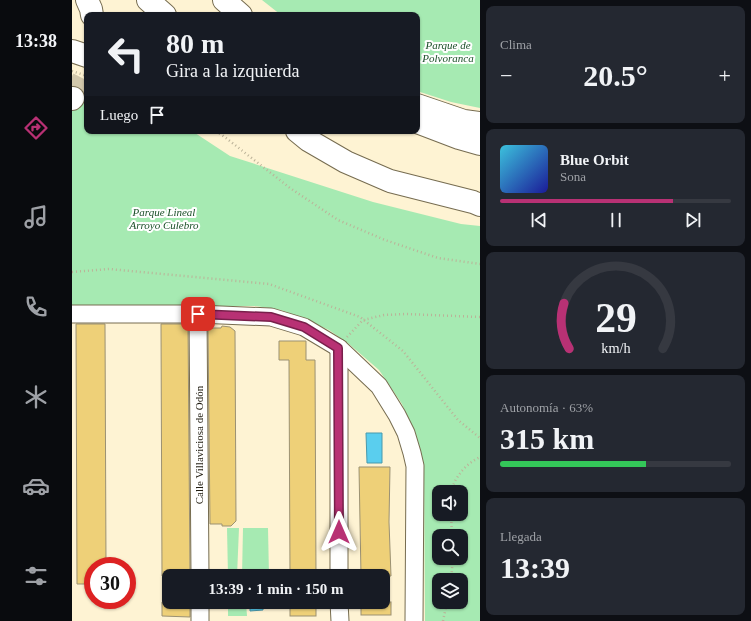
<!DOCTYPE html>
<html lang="es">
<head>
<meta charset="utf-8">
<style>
	:root { --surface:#171b24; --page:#242831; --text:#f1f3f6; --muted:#9ea1a6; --line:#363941; --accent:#b83174 }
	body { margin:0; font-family:Georgia,serif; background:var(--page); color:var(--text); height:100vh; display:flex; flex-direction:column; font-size:15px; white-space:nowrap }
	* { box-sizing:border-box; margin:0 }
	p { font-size:13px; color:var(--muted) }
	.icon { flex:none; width:22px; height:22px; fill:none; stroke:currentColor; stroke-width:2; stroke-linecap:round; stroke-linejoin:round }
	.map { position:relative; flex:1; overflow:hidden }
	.details { display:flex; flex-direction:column; gap:6px; padding:6px; background:#0d0f14; width:271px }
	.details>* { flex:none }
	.top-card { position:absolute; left:12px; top:12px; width:336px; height:122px; border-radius:8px; box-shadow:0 1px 3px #0004; background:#171b24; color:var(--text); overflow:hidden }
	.tools { position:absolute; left:360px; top:485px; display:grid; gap:8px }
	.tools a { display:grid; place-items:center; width:36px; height:36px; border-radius:8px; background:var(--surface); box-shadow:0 1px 3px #0004; font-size:20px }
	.speed { position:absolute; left:12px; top:557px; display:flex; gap:8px; font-size:20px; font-weight:700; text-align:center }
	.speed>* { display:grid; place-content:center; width:52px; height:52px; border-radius:50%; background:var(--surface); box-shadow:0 1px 3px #0004; line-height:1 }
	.speed .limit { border:6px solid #d22; background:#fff; color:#111 }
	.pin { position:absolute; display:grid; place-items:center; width:34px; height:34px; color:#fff; margin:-17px; border-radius:8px; box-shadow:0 2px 6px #0006 }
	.me { position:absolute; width:44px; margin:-22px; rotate:0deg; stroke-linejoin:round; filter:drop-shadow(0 0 3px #0008) }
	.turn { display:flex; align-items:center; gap:14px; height:84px; padding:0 16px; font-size:18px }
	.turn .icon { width:52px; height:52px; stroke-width:2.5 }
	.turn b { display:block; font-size:28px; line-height:34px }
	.then { display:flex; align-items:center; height:38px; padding:0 16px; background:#0003; gap:8px; font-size:15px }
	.big { font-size:30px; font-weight:600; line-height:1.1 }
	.details .card { flex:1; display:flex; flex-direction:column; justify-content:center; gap:6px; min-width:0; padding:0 14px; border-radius:8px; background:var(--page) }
	.details .dial { align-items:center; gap:0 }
	.dial svg { height:104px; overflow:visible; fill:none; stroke:var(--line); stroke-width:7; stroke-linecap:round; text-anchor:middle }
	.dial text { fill:var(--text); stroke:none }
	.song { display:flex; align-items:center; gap:12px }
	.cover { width:48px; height:48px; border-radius:6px; background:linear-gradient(135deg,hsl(190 70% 55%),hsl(240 70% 35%)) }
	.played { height:4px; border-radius:2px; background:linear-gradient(90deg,var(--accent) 75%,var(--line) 75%) }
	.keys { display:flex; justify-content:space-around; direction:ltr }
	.heat { display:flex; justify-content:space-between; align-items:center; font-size:22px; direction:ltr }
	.charge { height:6px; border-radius:3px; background:linear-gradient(90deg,#34c759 63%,var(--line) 0) }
	.trip { position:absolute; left:90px; top:569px; width:228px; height:40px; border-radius:8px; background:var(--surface); box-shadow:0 1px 3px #0004; font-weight:600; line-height:40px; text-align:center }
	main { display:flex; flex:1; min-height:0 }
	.dock { display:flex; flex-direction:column; width:72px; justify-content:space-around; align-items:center; background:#090b0e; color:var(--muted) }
	.dock .icon { width:28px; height:28px }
	.dock .on { color:var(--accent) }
	.dock b { font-size:18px; color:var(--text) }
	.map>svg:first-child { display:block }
	.green { fill:#a6eab2; fill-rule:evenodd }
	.water { fill:#5aceee; stroke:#4999ac }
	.building { fill:#eed078; stroke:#9b9173 }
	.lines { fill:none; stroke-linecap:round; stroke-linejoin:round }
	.highway-tunnel { stroke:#d2c8ac; stroke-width:22; stroke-dasharray:22 11; stroke-linecap:butt }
	.minor-casing { stroke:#766c50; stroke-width:19 }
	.highway-casing { stroke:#766c50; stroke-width:24 }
	.path { stroke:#bbb298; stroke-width:2.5; stroke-dasharray:1 3; stroke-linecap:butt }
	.minor { stroke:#fff; stroke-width:17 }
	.highway { stroke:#fff; stroke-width:22 }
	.path-bridge { stroke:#bbb298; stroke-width:2.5; stroke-dasharray:1 3; stroke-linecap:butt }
	.route-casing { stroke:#78204b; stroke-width:10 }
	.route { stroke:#b83174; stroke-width:7 }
	.labels { text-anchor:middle; stroke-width:4; stroke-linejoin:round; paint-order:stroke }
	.park-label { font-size:11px; font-style:italic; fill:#1a4f28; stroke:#fff }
	.street-label { font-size:11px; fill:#211d11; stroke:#fff }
</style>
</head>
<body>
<main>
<nav class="dock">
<b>13:38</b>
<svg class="icon on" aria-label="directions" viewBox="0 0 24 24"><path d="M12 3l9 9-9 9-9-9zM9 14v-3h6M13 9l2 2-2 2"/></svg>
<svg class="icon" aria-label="music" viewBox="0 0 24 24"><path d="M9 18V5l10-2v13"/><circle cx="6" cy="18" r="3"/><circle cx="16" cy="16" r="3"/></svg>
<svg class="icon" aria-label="phone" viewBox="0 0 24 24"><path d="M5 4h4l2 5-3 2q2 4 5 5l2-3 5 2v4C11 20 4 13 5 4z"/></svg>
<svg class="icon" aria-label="climate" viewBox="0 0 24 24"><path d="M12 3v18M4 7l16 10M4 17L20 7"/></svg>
<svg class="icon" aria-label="car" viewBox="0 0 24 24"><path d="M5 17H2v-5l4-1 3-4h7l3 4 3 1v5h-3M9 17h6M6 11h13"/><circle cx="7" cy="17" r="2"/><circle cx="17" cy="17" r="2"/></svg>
<svg class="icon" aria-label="filters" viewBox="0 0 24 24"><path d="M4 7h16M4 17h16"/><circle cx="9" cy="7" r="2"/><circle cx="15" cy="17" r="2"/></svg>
</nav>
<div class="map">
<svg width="408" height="621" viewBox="0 0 408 621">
	<rect width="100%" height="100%" fill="#fef3d3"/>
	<g class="green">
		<polygon points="190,0 408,0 408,108 379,102 345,91 345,15 209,15"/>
		<path d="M 0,77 L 15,83 L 15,131 L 120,131 L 158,156 L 301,202 L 389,224 L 408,226 L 408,621 L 353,621 L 352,476 L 344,439 L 330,404 L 307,370 L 277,344 L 257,330 L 233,319 L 209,310 L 184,306 L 0,306 ZM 367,492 L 389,492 L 389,514 L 367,514 ZM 367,536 L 389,536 L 389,558 L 367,558 ZM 367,580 L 389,580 L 389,602 L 367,602 Z"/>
		<polygon points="155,528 167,528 165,576 156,576"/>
		<polygon points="171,528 196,528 197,576 170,576"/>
		<polygon points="156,602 174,602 175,616 156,616"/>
	</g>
	<g class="water">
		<polygon points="294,433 310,433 310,463 295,463"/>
		<polygon points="178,602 191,602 191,610 178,611"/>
	</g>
	<g class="building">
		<polygon points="4,324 33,324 34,566 21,566 21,584 5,584"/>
		<polygon points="89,324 116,324 118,576 90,576"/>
		<polygon points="150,326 158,327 163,331 164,521 159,526 150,526 150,524 138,524 136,328 149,328"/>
		<polygon points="207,341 234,341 234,360 243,360 244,576 218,576 217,360 207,360"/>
		<polygon points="287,467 318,467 317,522 319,576 289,576"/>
		<polygon points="90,602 118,602 118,617 90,616"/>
		<rect x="218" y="602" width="26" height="14"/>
		<rect x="289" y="602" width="30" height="13"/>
	</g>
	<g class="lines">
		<polyline class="highway-tunnel" points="1,98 15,71"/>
		<defs>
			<g id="minor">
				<polyline points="0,314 126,314 199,317 232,327 267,348 307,386 325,415 334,433 340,453 343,466 342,621"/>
				<polyline points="126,314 128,576"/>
				<polyline points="267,348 267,576"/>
				<polyline points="128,602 128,621"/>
				<polyline points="267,602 268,621"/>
			</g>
			<g id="highway">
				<polyline points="15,0 19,9 20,15"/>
				<polyline points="76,0 93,15"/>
				<polyline points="152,0 169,15"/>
				<polyline points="0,51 15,56"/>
				<polyline points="0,99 1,98"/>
				<polyline points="345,105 392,121 408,123"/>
				<polyline points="345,122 387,138 408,144"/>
				<polyline points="225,131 236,140 274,162 318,181 401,202 408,205"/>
			</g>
		</defs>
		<use href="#minor" class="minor-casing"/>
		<use href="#highway" class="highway-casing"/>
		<g class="path">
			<polyline points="144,131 154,138 218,188 266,220 313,240 366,258 408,264"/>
			<polyline points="0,272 37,269 197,284 288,317 331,351 386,420 408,438"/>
			<polyline points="275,337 291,320 312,315 334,314 408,317"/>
			<path d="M 379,492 C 383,476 394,464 408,457"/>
			<polyline points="379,514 380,536"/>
			<polyline points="379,580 381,558"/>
			<polyline points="371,621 375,602"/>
		</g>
		<use href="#minor" class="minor"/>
		<use href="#highway" class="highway"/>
		<polyline class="path-bridge" points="0,71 15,76"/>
	</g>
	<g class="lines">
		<defs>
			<polyline id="route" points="126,314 199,317 232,327 266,348 267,532"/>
		</defs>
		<use href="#route" class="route-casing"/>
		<use href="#route" class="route"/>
	</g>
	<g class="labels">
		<g class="park-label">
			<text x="376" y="49">Parque de<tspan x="376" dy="13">Polvoranca</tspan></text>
			<text x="92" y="216">Parque Lineal<tspan x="92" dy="13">Arroyo Culebro</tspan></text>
		</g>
		<g class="street-label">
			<text transform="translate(127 445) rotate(-90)" y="4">Calle Villaviciosa de Odón</text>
		</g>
	</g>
</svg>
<div class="tools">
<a><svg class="icon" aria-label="sound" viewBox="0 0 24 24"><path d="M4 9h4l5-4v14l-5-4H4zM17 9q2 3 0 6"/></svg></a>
<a><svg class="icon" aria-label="search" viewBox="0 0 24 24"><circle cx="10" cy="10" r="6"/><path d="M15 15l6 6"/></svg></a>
<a><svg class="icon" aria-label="layers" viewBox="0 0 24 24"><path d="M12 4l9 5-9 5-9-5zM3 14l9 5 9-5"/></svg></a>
</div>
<div class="speed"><div class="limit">30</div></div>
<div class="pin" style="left:126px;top:314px;background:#d93025"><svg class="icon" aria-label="arrive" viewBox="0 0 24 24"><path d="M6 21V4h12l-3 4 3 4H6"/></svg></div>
<svg class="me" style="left:267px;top:532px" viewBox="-20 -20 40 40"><path d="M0-17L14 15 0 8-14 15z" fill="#b83174" stroke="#fff" stroke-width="4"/></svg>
<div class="trip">13:39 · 1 min · 150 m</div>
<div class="top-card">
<div class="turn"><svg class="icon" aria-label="left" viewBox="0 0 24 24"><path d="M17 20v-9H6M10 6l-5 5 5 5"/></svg><div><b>80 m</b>Gira a la izquierda</div></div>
<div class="then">Luego<svg class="icon" aria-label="arrive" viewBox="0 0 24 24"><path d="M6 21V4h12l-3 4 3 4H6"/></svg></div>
</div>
</div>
<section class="details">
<div class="card"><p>Clima</p>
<div class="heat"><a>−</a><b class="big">20.5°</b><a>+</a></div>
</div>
<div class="card">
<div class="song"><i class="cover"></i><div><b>Blue Orbit</b><p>Sona</p></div></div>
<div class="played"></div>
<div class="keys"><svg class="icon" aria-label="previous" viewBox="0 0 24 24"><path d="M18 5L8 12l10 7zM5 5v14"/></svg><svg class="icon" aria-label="pause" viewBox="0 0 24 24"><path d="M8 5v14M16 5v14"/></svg><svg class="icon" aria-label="next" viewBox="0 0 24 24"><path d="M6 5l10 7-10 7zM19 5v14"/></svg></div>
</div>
<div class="card dial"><svg viewBox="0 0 100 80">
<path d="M14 69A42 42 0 1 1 86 69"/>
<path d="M14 69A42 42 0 0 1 10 34" stroke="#b83174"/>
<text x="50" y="56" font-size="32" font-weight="700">29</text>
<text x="50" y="72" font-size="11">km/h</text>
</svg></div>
<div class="card"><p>Autonomía · 63%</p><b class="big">315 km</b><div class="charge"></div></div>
<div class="card"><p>Llegada</p><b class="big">13:39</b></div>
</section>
</main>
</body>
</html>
